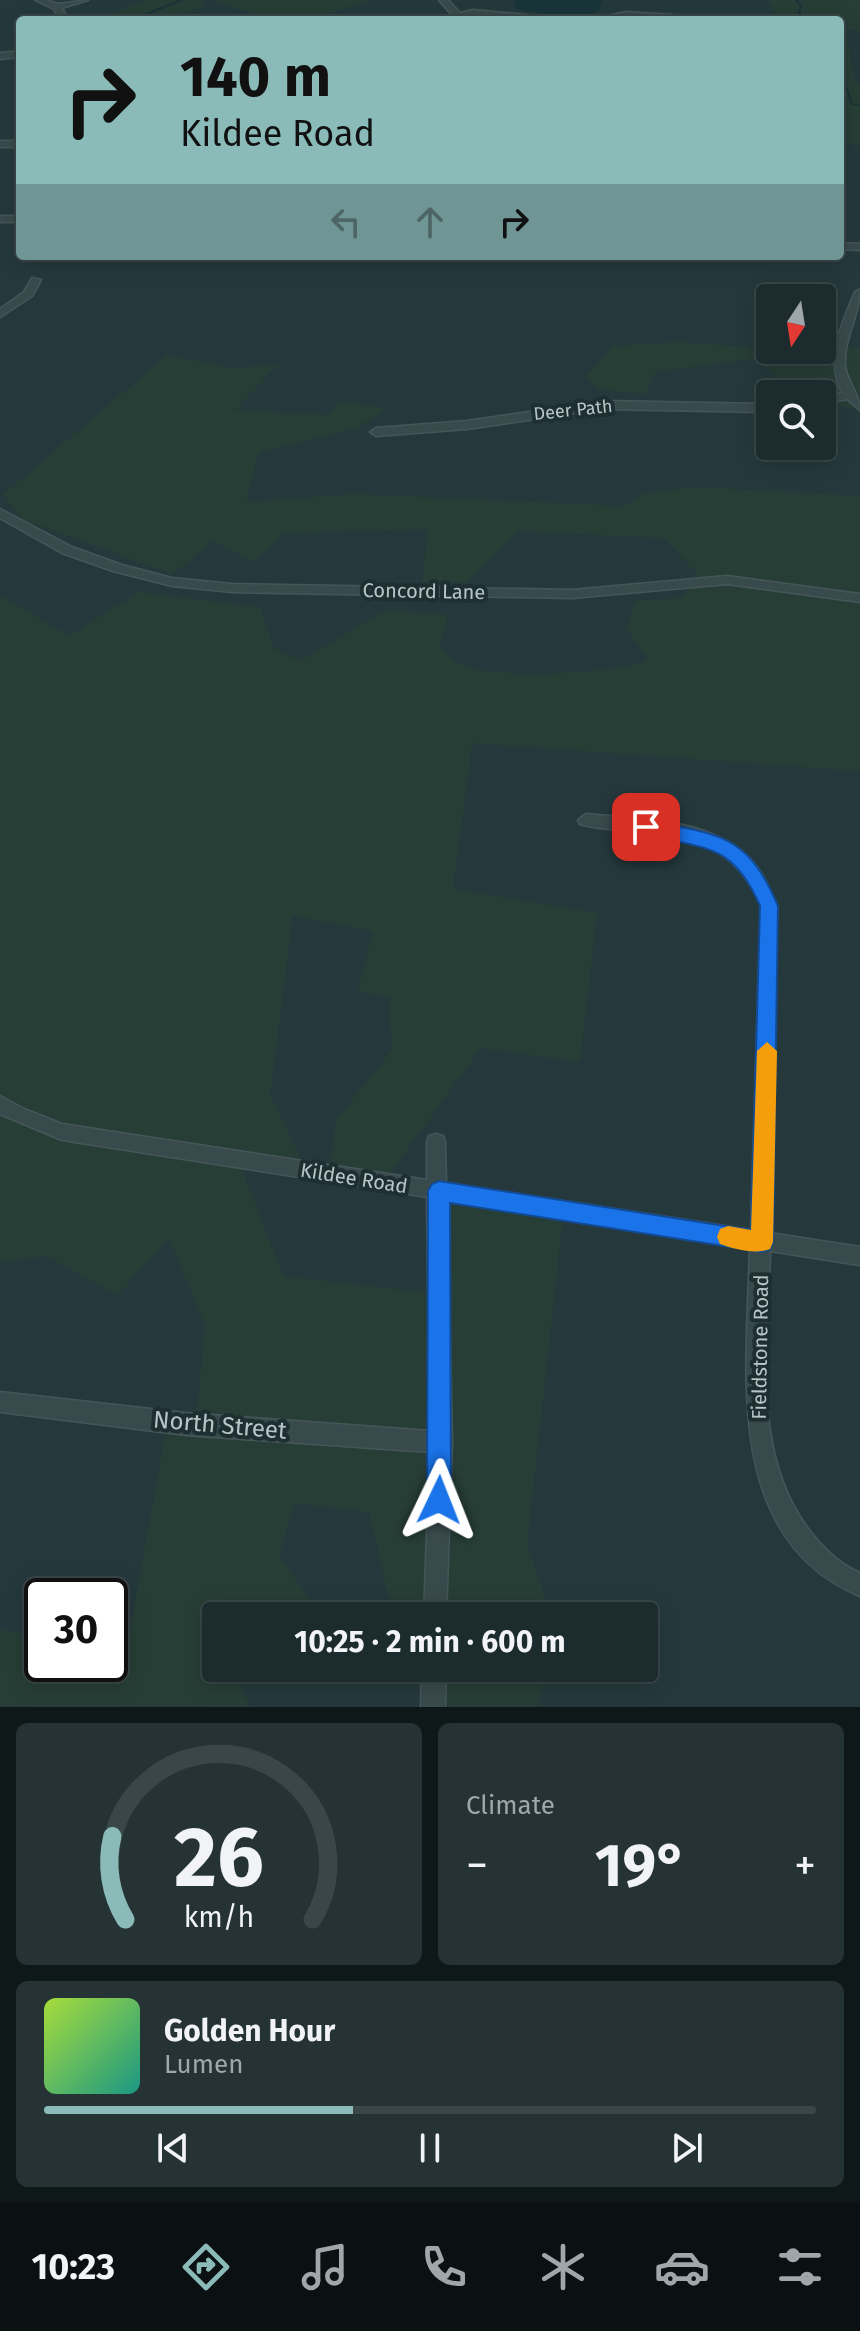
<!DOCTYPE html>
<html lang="en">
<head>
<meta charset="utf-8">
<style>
	:root { --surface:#1c2b2d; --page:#253335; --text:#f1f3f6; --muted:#a0a7aa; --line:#3a4749; --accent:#8bbbb9 }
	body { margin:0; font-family:"Fira Sans",sans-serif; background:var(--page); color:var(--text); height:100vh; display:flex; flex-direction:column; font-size:30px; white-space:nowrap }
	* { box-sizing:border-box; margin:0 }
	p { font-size:26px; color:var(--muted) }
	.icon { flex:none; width:44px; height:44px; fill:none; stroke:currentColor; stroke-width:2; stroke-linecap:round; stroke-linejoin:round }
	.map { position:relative; height:1707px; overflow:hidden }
	.details { display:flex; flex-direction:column; gap:16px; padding:16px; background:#0f1819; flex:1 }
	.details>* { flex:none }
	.hud { position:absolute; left:16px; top:16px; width:828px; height:244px; border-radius:8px; box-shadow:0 4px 20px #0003,0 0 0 2px var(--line); background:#8bbbb9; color:#111; overflow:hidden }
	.needle { width:52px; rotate:192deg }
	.fabs { position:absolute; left:756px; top:284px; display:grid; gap:16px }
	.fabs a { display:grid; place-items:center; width:80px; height:80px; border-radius:8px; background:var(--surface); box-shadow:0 4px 20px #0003,0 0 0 2px var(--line); font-size:40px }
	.speed { position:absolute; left:24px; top:1578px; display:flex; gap:16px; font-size:40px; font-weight:700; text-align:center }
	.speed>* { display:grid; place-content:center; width:104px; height:104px; border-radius:50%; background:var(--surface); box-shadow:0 4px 20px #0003,0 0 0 2px var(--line); line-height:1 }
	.speed .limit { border:4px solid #111; border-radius:12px; background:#fff; color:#111 }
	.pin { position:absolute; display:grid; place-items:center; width:68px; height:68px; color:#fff; margin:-34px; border-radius:16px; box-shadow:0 4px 12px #0006 }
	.me { position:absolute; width:88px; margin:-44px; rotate:2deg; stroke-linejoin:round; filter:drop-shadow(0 0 6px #0008) }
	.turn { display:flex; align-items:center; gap:28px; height:168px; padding:0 32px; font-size:36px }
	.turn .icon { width:104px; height:104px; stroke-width:2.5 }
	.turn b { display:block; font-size:56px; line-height:68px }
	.lanes { display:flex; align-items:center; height:76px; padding:0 32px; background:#0003; justify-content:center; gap:40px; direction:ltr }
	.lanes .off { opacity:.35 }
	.big { font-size:60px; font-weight:700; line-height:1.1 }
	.details .tile { flex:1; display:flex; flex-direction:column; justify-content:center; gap:12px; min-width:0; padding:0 28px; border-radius:12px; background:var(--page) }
	.details .dial { align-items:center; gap:0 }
	.dial svg { height:208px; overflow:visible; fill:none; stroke:var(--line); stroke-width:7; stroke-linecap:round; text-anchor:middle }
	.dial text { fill:var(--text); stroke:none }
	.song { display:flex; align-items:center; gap:24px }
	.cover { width:96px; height:96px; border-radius:12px; background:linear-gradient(135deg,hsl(80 70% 55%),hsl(170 70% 35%)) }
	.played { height:8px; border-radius:4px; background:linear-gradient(90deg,var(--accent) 40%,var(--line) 40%) }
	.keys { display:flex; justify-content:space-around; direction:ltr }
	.heat { display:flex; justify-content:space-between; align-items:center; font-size:44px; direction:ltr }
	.details .tiles { flex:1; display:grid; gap:16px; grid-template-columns:1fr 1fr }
	.tile:last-child { grid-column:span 2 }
	.trip { position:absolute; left:202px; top:1602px; width:456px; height:80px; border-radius:8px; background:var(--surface); box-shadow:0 4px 20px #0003,0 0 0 2px var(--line); font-weight:700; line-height:80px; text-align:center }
	.dock { display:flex; height:128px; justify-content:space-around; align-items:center; background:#0b1112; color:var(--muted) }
	.dock .icon { width:56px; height:56px }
	.dock .current { color:var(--accent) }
	.dock b { font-size:36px; color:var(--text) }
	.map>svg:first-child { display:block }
	.green { fill:#273e36 }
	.water { fill:#19353a }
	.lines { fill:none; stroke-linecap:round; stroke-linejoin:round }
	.stream { stroke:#19353a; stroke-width:2 }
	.minor-casing { stroke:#455659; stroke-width:3 }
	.minor { fill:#394a4d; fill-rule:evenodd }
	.route { fill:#1a73e8; stroke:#114b97; stroke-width:2 }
	.slow { fill:#f59e0b }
	.labels { text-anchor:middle; stroke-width:8; stroke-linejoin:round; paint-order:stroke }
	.far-street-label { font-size:18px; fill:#b5c5c8; stroke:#1e2f32 }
	.street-label { font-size:20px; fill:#b5c5c8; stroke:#1e2f32 }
	.near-street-label { font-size:24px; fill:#b5c5c8; stroke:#1e2f32 }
</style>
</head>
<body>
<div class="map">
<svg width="860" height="1707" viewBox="0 0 860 1707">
	<rect width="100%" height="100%" fill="#25393c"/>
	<g class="green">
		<polygon points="146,0 196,0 206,5 163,20 96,20"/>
		<polygon points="215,0 373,0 307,20 270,20"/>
		<polygon points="766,0 860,0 860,31 846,30 855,82 860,83 860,145 854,145 840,134 840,20 770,20 779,17"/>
		<polygon points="678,342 801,351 860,347 860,409 822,405 822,394 781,394 777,375 751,359 655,372 646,394 601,390 586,377 613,346"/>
		<path d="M 167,355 L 233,368 L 278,365 L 235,410 L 327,415 L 340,400 L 386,409 L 355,429 L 259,452 L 246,502 L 354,494 L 625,506 L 644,493 L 695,487 L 860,496 L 860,771 L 472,743 L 453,889 L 597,913 L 580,1062 L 481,1048 L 386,1179 L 330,1171 L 336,1120 L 392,1050 L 389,998 L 358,991 L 373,931 L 293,916 L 270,1094 L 304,1166 L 247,1156 L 243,1172 L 283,1276 L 431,1293 L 430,1186 L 564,1208 L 527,1545 L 552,1616 L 431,1616 L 391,1607 L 369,1512 L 295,1503 L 279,1556 L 317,1611 L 301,1616 L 216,1616 L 216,1668 L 233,1668 L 250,1707 L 0,1707 L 0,1630 L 42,1636 L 42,1664 L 110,1664 L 110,1645 L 127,1647 L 165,1436 L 195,1437 L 205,1325 L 169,1238 L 118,1295 L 46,1256 L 0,1262 L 0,595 L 69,636 L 139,592 L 260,607 L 274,648 L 300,661 L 386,610 L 448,615 L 440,646 C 447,652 455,662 464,666 C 494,679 618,674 648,660 L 627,630 L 634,601 L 683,598 L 698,574 L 663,538 L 517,531 L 467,583 L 422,582 L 428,529 L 286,533 L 253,562 L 214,541 L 172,574 L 22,519 L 3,495 Z"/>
		<polygon points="430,1668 545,1668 539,1707 429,1707"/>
	</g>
	<polygon class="water" points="515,0 603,0 598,12 573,18 519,10 514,7"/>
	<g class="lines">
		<g class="stream">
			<polyline points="796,0 801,5 799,13 809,20"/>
			<polyline points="132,20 181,0"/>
			<polyline points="840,86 846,87 852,104 860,105"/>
		</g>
		<defs>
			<g id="minor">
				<polygon points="35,0 46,0 58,4 88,0 62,8 68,20 60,20 54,9"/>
				<polygon points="439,0 448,0 460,13 473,10 547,17 551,20 473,16 433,20 452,15"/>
				<polygon points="626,12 703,17 707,20 626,18 590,20"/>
				<polygon points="20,51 20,57 0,59 0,53"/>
				<rect x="0" y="141" width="20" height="6"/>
				<rect x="0" y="216" width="20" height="6"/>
				<polygon points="840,243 860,244 860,250 840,249"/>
				<polygon points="32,278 41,280 32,296 0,317 0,309 24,292"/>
				<path d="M 860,289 C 860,315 844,337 845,363 C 845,381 860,393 860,410 L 847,399 L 822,404 L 822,396 L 842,393 C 825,357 841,326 855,292 Z"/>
				<polygon points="604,401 770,404 770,412 604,409 467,429 376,436 370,432 376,428 467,421"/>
				<polygon points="0,509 72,547 122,565 172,578 232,584 572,590 727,576 860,594 860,602 727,584 572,598 232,592 172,586 113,571 62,553 0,518"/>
				<path d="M 586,814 C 638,819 704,818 745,854 C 761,868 769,887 777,906 L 770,1233 L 860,1247 L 860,1265 L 770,1251 C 768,1345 749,1457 813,1535 C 826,1551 841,1565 860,1573 L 860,1596 C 722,1539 747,1369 750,1248 L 447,1200 L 452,1442 L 446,1616 L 424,1616 L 430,1452 L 186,1435 L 0,1412 L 0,1392 L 186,1413 L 430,1431 L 427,1197 L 62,1140 L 0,1114 L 0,1096 L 24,1109 L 62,1124 L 427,1180 L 427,1142 L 429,1136 L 436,1134 L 443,1136 L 445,1142 L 446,1183 L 751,1230 L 761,906 C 734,844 693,836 630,830 C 614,829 596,829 580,824 L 578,820 Z"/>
				<polygon points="422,1668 446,1668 445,1707 421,1707"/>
			</g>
		</defs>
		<use href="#minor" class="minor-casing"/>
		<use href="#minor" class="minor"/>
	</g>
	<path class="route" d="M 646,820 C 718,835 747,832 778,906 L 773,1242 L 770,1249 L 762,1252 L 450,1203 L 451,1500 L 448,1509 L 439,1513 L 430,1509 L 427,1500 L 428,1191 L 432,1184 L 439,1181 L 751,1230 L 760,906 C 731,838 700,851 640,832 L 640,822 Z"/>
	<path class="slow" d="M 767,1042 L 777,1051 L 773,1242 L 770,1249 C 756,1255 734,1249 720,1244 L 717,1237 L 720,1229 L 728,1226 L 751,1230 L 757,1051 Z"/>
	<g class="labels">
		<g class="far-street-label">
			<text transform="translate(573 410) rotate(-6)" y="6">Deer Path</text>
		</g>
		<g class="street-label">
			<text transform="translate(424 591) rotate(1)" y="7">Concord Lane</text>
			<text transform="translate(354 1178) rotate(9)" y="7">Kildee Road</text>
			<text transform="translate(760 1347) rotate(-89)" y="7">Fieldstone Road</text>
		</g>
		<g class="near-street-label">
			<text transform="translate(220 1425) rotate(5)" y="8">North Street</text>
		</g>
	</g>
</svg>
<div class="fabs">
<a><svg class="needle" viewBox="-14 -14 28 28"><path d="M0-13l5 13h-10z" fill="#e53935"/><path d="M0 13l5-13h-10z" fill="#a0a7aa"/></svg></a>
<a><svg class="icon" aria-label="search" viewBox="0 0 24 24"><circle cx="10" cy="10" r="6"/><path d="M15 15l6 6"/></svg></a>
</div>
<div class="speed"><div class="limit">30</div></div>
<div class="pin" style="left:646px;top:827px;background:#d93025"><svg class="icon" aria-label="arrive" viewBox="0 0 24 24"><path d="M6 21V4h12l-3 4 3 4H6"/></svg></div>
<svg class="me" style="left:439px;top:1500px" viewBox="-20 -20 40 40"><path d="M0-17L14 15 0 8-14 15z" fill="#1a73e8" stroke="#fff" stroke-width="4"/></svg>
<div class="trip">10:25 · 2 min · 600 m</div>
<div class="hud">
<div class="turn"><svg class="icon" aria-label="right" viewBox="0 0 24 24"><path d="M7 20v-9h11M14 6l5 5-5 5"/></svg><div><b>140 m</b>Kildee Road</div></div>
<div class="lanes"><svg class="icon off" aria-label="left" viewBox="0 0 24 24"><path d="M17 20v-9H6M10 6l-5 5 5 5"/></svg><svg class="icon off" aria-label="ahead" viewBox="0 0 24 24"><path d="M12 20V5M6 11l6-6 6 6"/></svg><svg class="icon" aria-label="right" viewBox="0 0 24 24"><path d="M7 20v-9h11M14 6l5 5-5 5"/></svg></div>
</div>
</div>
<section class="details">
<div class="tiles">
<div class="tile dial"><svg viewBox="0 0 100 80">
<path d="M14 69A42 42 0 1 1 86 69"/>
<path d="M14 69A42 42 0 0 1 9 37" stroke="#8bbbb9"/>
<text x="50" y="56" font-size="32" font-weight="700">26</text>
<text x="50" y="72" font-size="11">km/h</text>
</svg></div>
<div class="tile"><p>Climate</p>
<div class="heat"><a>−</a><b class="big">19°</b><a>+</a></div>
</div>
<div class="tile">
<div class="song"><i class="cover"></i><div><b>Golden Hour</b><p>Lumen</p></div></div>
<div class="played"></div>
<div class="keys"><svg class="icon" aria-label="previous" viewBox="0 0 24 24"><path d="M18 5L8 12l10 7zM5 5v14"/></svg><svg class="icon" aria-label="pause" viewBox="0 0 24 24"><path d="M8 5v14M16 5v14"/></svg><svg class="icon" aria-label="next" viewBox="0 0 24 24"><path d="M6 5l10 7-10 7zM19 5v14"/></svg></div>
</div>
</div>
</section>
<nav class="dock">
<b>10:23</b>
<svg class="icon current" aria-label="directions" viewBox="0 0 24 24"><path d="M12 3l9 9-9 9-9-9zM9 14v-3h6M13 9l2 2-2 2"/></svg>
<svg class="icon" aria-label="music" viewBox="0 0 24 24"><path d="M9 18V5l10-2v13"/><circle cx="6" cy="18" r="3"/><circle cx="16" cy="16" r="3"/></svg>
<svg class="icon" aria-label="phone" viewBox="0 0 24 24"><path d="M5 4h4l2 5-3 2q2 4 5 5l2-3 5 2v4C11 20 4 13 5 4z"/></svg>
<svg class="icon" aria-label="climate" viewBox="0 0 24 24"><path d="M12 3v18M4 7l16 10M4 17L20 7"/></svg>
<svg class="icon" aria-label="car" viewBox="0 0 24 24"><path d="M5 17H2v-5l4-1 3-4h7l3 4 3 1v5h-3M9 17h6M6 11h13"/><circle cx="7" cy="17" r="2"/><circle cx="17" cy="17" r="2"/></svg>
<svg class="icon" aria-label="filters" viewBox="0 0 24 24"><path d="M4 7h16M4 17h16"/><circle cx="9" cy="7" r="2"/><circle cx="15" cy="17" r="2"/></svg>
</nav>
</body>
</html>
